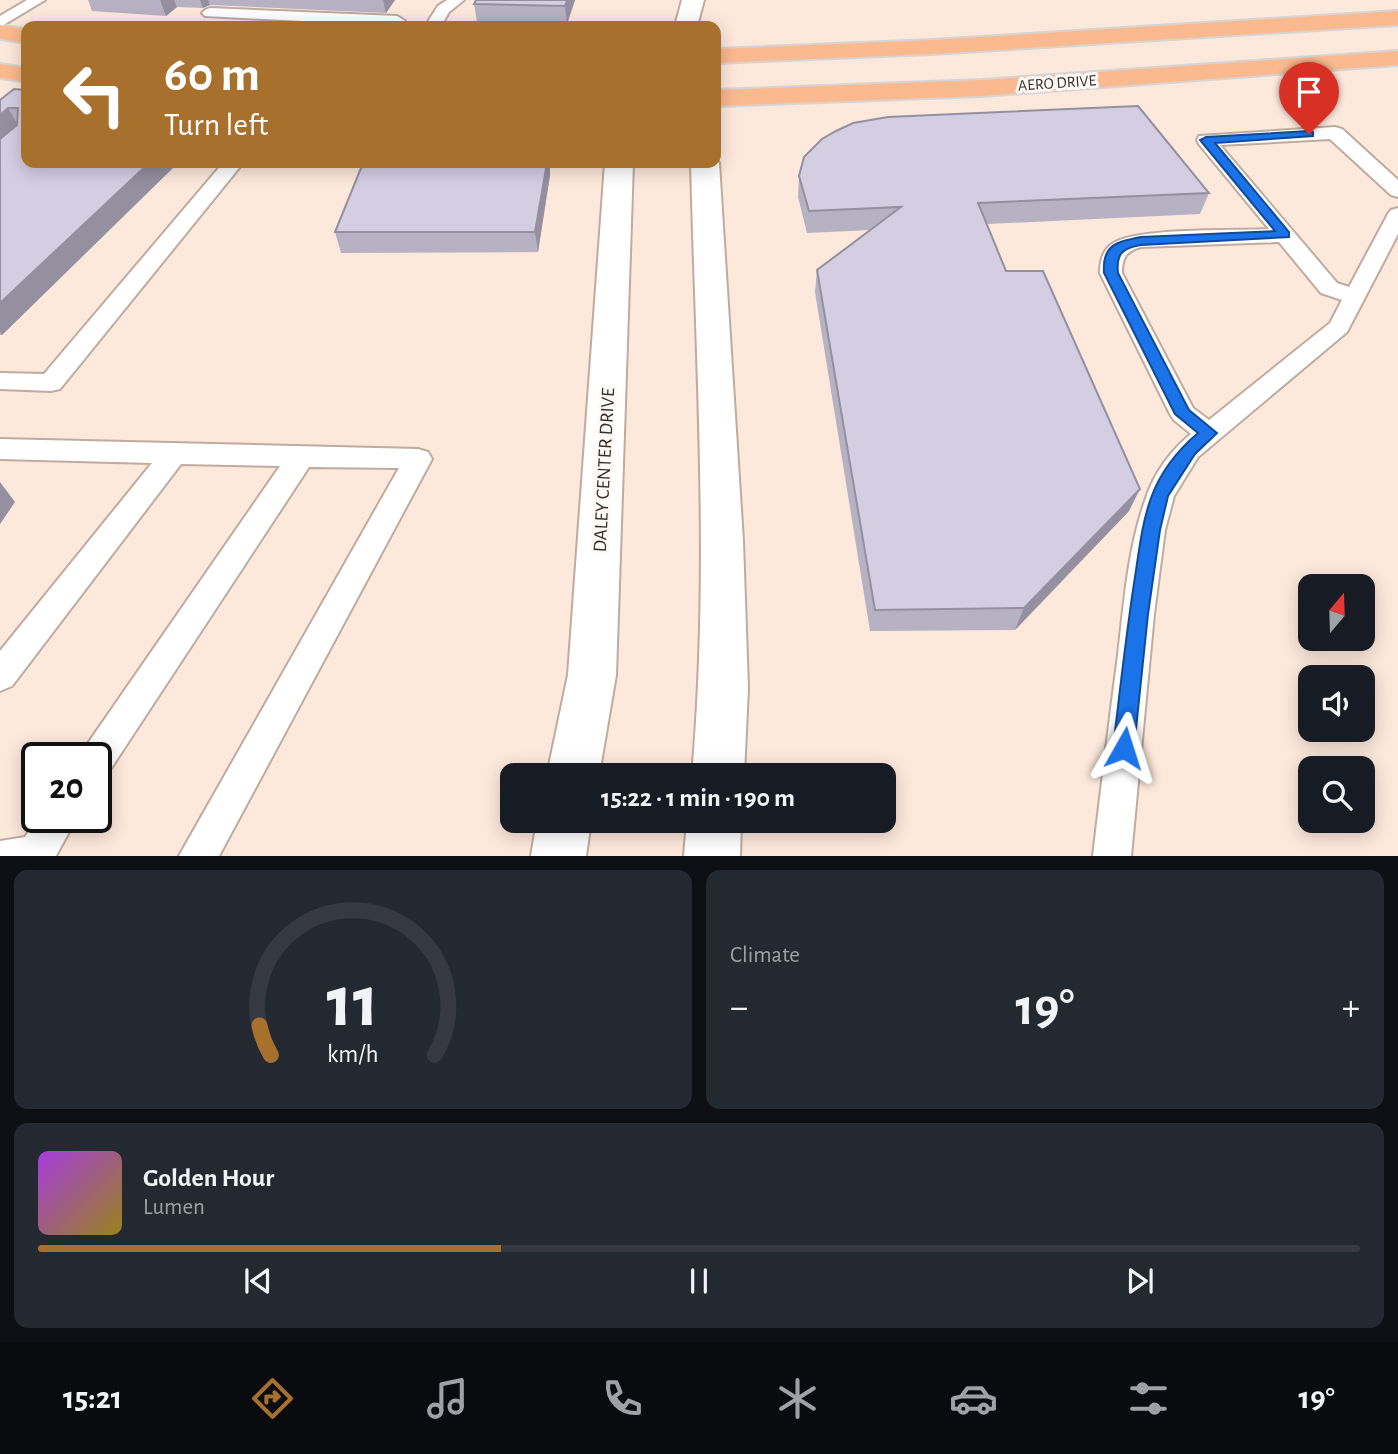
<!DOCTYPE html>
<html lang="en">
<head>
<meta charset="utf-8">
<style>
	:root { --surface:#171b24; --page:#242831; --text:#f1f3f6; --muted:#9ea1a6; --line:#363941; --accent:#a8702d }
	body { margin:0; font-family:"Alegreya Sans",sans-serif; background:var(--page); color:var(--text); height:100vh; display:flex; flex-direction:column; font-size:26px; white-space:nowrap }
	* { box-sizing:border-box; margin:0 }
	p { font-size:23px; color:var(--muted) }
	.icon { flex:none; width:38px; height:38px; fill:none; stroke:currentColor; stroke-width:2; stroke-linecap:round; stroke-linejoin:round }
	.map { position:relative; height:856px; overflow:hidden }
	.side { display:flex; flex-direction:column; gap:14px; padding:14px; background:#0d0f14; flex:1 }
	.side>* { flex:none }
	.top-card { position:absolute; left:21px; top:21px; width:700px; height:147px; border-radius:14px; box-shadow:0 4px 18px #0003; background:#a8702d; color:#fff; overflow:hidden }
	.needle { width:46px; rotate:19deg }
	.tools { position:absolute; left:1298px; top:574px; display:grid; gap:14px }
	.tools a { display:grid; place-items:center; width:77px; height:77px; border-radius:14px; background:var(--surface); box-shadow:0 4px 18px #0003; font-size:35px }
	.speed { position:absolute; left:21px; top:742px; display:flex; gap:14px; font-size:35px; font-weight:700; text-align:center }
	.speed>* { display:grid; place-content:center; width:91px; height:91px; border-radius:50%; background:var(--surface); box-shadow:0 4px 18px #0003; line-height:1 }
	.speed .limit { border:4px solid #111; border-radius:10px; background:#fff; color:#111 }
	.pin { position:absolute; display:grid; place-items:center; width:60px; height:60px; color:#fff; margin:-72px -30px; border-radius:50% 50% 50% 0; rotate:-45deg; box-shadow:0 0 7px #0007 }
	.pin .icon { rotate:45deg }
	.me { position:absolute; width:77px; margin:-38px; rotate:6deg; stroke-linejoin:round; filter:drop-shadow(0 0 5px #0008) }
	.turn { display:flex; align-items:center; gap:24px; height:147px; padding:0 28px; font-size:32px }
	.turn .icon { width:91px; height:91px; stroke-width:2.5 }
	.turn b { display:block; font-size:49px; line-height:60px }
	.big { font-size:52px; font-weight:700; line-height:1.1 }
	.side .card { flex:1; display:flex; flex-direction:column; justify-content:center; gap:10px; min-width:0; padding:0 24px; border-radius:14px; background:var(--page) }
	.side .dial { align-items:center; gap:0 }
	.dial svg { height:182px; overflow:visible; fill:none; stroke:var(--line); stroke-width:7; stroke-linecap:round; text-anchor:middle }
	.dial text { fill:var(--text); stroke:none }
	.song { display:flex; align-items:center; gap:21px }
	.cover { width:84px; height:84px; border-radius:10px; background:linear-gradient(135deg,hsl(280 70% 55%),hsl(50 70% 35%)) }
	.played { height:7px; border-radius:4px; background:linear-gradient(90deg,var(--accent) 35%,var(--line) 35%) }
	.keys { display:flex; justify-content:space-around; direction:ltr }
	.heat { display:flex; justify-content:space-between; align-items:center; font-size:38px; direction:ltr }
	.side .tiles { flex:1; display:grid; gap:14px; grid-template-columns:1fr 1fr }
	.card:last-child { grid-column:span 2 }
	.trip { position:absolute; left:500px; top:763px; width:396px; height:70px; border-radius:14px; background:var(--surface); box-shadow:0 4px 18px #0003; font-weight:700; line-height:70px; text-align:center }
	.tabs { display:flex; height:112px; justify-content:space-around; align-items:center; background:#090b0e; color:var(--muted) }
	.tabs .icon { width:49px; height:49px }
	.tabs .active { color:var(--accent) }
	.tabs b { font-size:32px; color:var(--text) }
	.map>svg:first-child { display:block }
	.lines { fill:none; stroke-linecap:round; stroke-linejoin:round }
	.lane-casing { stroke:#bfab9f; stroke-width:4 }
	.secondary-casing { stroke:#bfab9f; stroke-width:4 }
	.primary-casing { stroke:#d7d5d4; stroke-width:4 }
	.lane { fill:#fff; fill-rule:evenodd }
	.secondary { fill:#fff; fill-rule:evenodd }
	.primary { fill:#fbb98f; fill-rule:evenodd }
	.wall { fill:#b6b1c3 }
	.shaded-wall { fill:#94909f }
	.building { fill:#d4cee3; stroke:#94909f; stroke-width:2 }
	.route { fill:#1a73e8; stroke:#114b97; stroke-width:2 }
	.labels { text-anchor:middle; stroke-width:6; stroke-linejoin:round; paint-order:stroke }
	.far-street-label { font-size:16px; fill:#362e2a; stroke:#fdf9f6 }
	.street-label { font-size:19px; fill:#362e2a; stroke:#fdf9f6 }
</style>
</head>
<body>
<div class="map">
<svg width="1398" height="856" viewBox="0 0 1398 856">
	<rect width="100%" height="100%" fill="#fde8dc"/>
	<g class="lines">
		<defs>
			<g id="lane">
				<polygon points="27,0 45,0 0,27 0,16"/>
				<polygon points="447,0 464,0 449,12 441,26 425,26 438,6"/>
				<polygon points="210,8 397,16 405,21 397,26 205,16 202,13 205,10"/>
				<path d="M 1335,127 L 1342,129 L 1398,180 L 1398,197 L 1391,195 L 1330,139 L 1220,145 L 1337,283 L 1349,287 L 1388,214 L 1391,210 L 1398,208 L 1398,234 L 1347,332 L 1198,457 L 1174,496 L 1165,530 L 1154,614 L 1131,856 L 1093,856 C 1101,789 1109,722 1118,655 C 1124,603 1128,547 1146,498 C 1154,473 1172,449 1191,434 L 1174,420 L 1170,414 L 1100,273 C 1100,262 1102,251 1112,244 C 1135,227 1237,231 1269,229 L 1199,144 L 1197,140 L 1199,136 ZM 1279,242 L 1321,293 L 1342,300 L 1330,323 L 1209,420 L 1193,408 L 1122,273 C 1122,258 1126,251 1141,247 Z"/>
				<polygon points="223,163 243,163 60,389 51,391 0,389 0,373 44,374"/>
				<polygon points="0,439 418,449 428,452 432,459 219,856 179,856 399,468 309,467 108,773 96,777 96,758 80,758 84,749 280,466 181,464 12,686 0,691 0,651 152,463 0,459"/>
				<polygon points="38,817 77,817 56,856 0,856 0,841 25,837"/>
			</g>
			<g id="secondary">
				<polygon points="682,0 704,0 697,26 675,26"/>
				<path d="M 716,158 L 719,163 L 743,541 L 748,688 L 744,775 L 692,775 C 710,572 696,367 691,163 L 716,163 Z"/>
				<polygon points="605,163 633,163 616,675 599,775 547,775 568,675"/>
				<polygon points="537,821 591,821 586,856 531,856"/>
				<polygon points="687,821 741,821 740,856 684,856"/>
			</g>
			<g id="primary">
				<polygon points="1398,11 1398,25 932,54 716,63 716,49 932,40"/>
				<polygon points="0,25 26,29 26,43 0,39"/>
				<polygon points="1398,51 1398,65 982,96 716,106 716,90 982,80"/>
				<polygon points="0,64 26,68 26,82 0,78"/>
			</g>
		</defs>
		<use href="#lane" class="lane-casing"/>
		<use href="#secondary" class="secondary-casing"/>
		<use href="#primary" class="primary-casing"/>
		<use href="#lane" class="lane"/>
		<use href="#secondary" class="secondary"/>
		<use href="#primary" class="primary"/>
	</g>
	<g class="wall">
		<polygon points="88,0 395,0 386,13 210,5 203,8 177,7 166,16 92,11"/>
		<polygon points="476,0 575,0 567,24 477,22 474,4"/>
		<polygon points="26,90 26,163 178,163 2,335 0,335 0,100"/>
		<polygon points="550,175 538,252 341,253 335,232"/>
		<polygon points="799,176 1209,193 1200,214 987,224 1006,271 1129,511 1015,630 870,631 815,292 817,270 871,230 807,233 798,197"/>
	</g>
	<g class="shaded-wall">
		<polygon points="160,0 174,0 177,7 166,16"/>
		<polygon points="200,0 208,0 210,5 203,8"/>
		<polygon points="383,0 395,0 386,13"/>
		<polygon points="567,0 575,0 567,24 565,6"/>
		<polygon points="8,108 19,127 0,143 0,115"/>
		<polygon points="149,163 178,163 2,335 0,332 0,303"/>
		<polygon points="547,163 550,163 550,175 538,252 535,232"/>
		<polygon points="0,482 15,502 0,524"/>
		<polygon points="1140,489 1129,511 1015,630 1024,608"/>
	</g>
	<g class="building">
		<polygon points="476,0 567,0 565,6 474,4"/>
		<polygon points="14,89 26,90 26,163 149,163 0,303 0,139 17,125 18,108 8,108 0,115 0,100"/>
		<polygon points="1138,106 1209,193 978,203 1006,271 1043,271 1140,489 1024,608 875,610 817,270 901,207 809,211 799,176 804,157 822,139 836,131 853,123 888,117"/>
		<polygon points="363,163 547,163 535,232 335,232"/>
	</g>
	<path class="route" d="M 1309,131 L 1313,132 L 1313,136 L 1215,143 L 1289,232 L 1289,237 L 1141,245 C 1122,248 1116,254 1118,273 L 1189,410 L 1217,433 L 1195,454 L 1168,496 L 1160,530 L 1148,614 L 1134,748 L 1131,755 L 1124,758 L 1116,755 L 1113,748 C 1120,691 1126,634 1135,577 C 1139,551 1142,523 1151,498 C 1160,473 1178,450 1198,433 L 1175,414 L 1104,273 C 1102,245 1116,242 1141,237 L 1275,231 L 1200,140 L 1206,137 Z"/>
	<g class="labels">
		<g class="far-street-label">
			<text transform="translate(1057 82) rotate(-4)" y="6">AERO DRIVE</text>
		</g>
		<g class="street-label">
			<text transform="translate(603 470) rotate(-87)" y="7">DALEY CENTER DRIVE</text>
		</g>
	</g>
</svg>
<div class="tools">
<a><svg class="needle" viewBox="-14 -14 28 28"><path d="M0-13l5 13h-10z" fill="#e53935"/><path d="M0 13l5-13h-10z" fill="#9ea1a6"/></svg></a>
<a><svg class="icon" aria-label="sound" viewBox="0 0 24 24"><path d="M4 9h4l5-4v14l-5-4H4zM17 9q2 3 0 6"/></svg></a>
<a><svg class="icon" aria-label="search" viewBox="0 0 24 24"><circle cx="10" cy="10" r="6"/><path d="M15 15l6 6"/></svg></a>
</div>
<div class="speed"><div class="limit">20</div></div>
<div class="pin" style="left:1309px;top:134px;background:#d93025"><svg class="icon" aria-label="arrive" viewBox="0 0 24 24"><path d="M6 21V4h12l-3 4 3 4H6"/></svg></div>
<svg class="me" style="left:1124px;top:748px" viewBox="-20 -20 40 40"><path d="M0-17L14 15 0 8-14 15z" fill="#1a73e8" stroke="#fff" stroke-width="4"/></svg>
<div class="trip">15:22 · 1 min · 190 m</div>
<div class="top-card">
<div class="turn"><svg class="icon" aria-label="left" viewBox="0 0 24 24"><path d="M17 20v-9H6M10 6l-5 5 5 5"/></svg><div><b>60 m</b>Turn left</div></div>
</div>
</div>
<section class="side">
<div class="tiles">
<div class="card dial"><svg viewBox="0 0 100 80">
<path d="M14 69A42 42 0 1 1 86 69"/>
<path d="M14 69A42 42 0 0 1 9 56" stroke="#a8702d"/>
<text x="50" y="56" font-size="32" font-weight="700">11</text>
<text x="50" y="72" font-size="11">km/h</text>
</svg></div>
<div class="card"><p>Climate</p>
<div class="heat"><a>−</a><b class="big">19°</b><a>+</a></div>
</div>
<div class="card">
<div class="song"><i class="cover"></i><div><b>Golden Hour</b><p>Lumen</p></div></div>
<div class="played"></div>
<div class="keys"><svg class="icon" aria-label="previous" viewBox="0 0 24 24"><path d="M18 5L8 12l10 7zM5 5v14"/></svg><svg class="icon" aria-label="pause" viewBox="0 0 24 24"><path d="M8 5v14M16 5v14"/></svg><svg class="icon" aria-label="next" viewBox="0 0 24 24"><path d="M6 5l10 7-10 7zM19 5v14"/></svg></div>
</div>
</div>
</section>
<nav class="tabs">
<b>15:21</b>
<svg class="icon active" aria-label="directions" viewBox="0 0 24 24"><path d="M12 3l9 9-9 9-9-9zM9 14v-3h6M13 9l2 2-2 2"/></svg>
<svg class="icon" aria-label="music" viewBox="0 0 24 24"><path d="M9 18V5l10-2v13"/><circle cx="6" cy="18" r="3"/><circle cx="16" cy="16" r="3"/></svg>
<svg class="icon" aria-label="phone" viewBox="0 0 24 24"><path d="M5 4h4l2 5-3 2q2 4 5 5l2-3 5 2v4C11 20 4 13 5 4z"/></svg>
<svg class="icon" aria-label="climate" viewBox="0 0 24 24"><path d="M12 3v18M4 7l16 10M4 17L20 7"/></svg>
<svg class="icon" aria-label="car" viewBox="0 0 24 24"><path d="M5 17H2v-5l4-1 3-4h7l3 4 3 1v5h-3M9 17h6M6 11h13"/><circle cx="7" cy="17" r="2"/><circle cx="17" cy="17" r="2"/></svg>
<svg class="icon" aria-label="filters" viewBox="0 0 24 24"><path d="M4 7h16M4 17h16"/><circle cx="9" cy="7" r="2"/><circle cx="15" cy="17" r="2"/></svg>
<b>19°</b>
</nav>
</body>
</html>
